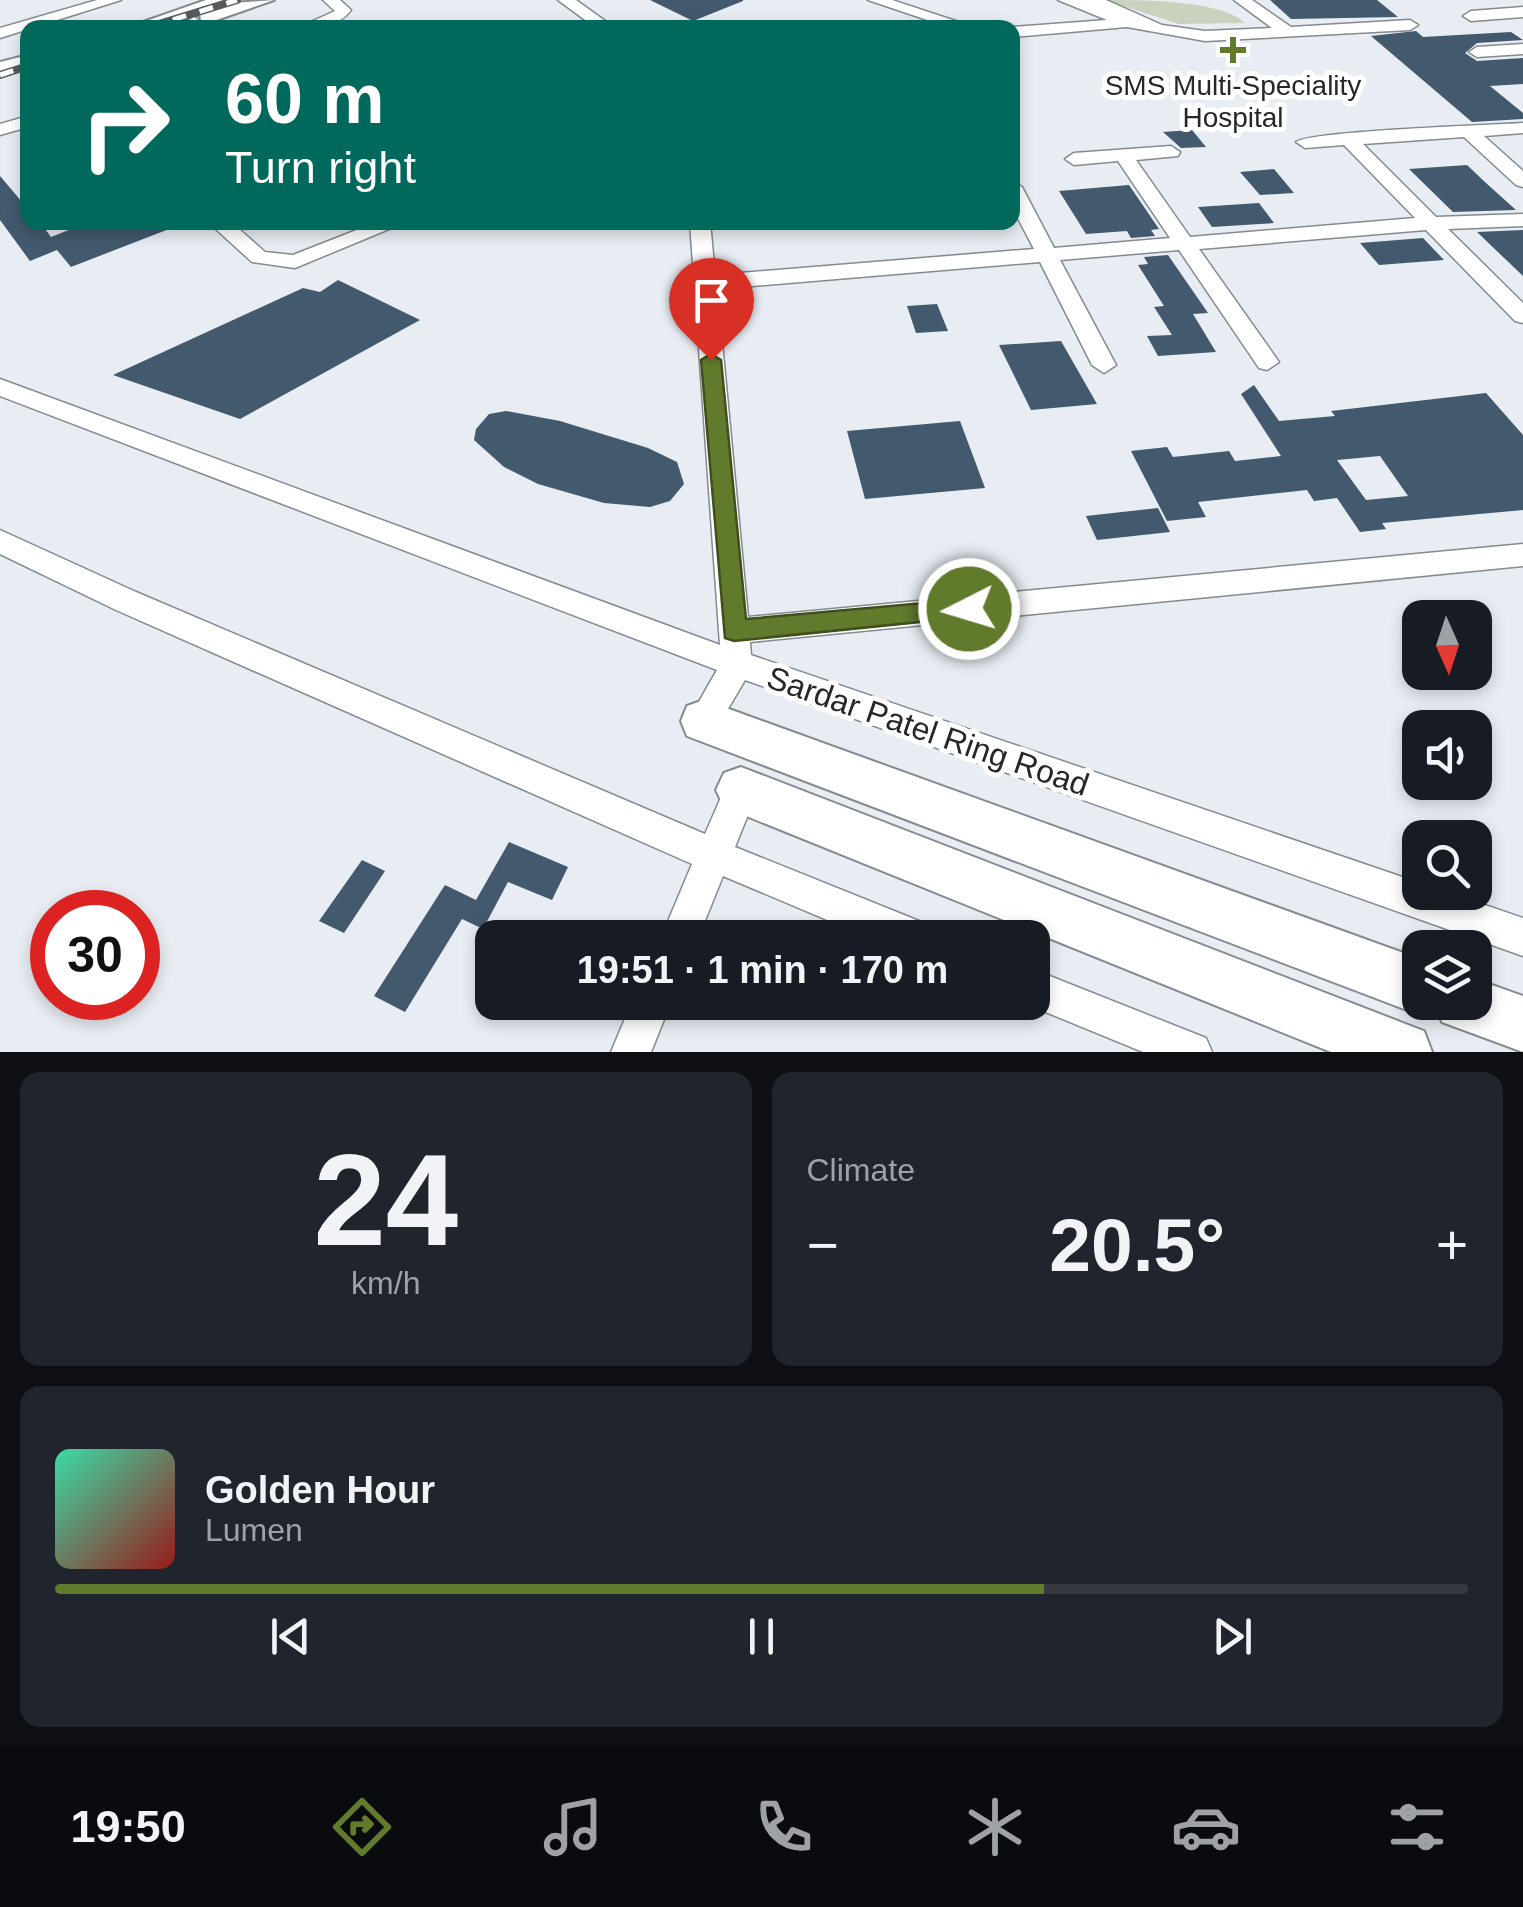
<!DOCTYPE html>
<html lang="en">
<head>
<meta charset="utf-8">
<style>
	:root { --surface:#171b24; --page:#20242c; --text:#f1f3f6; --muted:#9ea1a6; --line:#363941; --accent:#627a2c }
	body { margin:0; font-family:Arial,sans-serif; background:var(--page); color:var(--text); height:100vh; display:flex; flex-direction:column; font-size:38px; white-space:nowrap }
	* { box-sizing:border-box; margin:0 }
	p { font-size:32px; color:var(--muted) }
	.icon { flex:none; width:55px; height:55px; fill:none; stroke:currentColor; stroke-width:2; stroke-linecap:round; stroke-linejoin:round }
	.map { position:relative; height:1052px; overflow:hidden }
	.details { display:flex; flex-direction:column; gap:20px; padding:20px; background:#0d0f14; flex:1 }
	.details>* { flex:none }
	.top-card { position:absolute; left:20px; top:20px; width:1000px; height:210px; border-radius:20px; box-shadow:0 5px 15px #0003; background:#00695c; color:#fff; overflow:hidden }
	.needle { width:65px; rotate:177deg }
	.tools { position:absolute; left:1402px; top:600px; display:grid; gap:20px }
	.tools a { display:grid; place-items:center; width:90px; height:90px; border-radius:20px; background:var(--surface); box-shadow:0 5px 15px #0003; font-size:50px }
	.speed { position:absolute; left:30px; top:890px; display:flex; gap:20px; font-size:50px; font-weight:700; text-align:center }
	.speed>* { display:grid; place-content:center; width:130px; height:130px; border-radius:50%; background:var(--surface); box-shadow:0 5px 15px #0003; line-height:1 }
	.speed .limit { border:15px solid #d22; background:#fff; color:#111 }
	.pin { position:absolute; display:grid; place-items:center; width:85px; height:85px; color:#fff; margin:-102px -42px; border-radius:50% 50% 50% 0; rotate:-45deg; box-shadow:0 0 10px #0007 }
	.pin .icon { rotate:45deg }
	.me { position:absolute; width:110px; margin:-55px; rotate:265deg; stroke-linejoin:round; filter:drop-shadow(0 0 8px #0008) }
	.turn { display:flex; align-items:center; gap:35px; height:210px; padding:0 40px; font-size:45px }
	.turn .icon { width:130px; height:130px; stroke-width:2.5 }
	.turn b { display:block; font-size:70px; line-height:85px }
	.big { font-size:75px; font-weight:800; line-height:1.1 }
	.details .card { flex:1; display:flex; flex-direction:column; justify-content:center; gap:15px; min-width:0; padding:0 35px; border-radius:20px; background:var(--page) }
	.details .dial { align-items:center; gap:0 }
	.dial b { font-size:130px; line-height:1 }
	.song { display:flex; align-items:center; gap:30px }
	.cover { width:120px; height:120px; border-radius:15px; background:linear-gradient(135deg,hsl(160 70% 55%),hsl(0 70% 35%)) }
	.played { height:10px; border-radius:5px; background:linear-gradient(90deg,var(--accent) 70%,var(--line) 70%) }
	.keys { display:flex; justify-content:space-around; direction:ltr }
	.heat { display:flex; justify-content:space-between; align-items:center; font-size:55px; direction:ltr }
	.details .tiles { flex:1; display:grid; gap:20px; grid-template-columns:1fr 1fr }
	.card:last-child { grid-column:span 2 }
	.trip { position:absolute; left:475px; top:920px; width:575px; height:100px; border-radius:20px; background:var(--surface); box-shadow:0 5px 15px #0003; font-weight:800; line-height:100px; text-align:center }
	.menu { display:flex; height:160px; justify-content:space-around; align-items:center; background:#090b0e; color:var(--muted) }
	.menu .icon { width:70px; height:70px }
	.menu .selected { color:var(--accent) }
	.menu b { font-size:45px; color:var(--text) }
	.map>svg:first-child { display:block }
	.green { fill:#c9d2bc }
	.building { fill:#43596d; fill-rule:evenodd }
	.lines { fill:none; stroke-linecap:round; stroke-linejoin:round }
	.minor-casing { stroke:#848a8f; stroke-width:3 }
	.major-casing { stroke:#848a8f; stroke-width:4 }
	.highway-casing { stroke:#848a8f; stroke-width:4 }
	.minor { fill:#fff; fill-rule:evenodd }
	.major { fill:#fff; fill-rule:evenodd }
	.highway { fill:#fff; fill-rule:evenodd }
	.rail-casing { stroke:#575a5d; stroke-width:8 }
	.rail { stroke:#fff; stroke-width:5; stroke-dasharray:14; stroke-linecap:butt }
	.route { fill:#627a2c; stroke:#404f1d; stroke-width:2.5 }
	.poi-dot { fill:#627a2c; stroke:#fff; stroke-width:4 }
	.labels { text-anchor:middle; stroke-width:10; stroke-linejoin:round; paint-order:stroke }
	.far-poi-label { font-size:28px; fill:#252729; stroke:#fff }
	.street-label { font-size:32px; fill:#252729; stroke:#fff }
</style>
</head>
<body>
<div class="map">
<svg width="1523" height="1052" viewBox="0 0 1523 1052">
	<rect width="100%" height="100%" fill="#e7edf3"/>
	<path class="green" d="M 1105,0 C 1142,0 1221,0 1245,23 L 1179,24 Z"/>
	<g class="building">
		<polygon points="650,0 743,0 743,1 693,21"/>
		<polygon points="1270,0 1377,0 1398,17 1291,19"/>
		<polygon points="1416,31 1423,37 1511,32 1523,40 1477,43 1465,53 1477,61 1523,58 1523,84 1490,86 1523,113 1523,119 1472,122 1371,36"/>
		<polygon points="1192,130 1206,147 1181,148 1163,132"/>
		<polygon points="1467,165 1486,183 1516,210 1453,212 1409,169"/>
		<polygon points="1274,169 1294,193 1260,195 1240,172"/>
		<polygon points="0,176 28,209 28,222 40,222 51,237 89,222 182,224 71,267 57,250 30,261 0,220"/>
		<polygon points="1129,185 1159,229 1151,230 1155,236 1131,238 1127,231 1086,234 1059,191"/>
		<polygon points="1259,203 1274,223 1212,227 1198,207"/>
		<polygon points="1523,230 1523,276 1477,232"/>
		<polygon points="1423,238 1444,260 1379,265 1360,243"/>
		<polygon points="1168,255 1208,313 1193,314 1216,352 1158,356 1147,336 1172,335 1154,307 1164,306 1138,265 1148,264 1144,257"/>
		<polygon points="338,280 420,320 240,419 113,375 303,288 320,292"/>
		<polygon points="937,304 948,331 916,333 907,306"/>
		<polygon points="1061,341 1097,404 1031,410 999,345"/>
		<path d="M 1254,385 L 1279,421 L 1335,416 L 1331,411 L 1486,393 L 1523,435 L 1523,510 L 1382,523 L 1386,529 L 1360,532 L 1337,498 L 1314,501 L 1307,490 L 1198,502 L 1206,517 L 1167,521 L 1131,451 L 1167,447 L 1173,457 L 1229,451 L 1235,461 L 1281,456 L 1241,394 ZM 1380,456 L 1408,496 L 1366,500 L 1337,460 Z"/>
		<polygon points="506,411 560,421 648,448 677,462 684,484 670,501 650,507 604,503 538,484 504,467 474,440 476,429 489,414"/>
		<polygon points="960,421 985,488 865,499 847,431"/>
		<polygon points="1158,508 1170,532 1097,540 1086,516"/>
		<polygon points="509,842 568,867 552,900 508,882 483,929 462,919 405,1012 374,996 445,885 476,900"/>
		<polygon points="362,860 385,871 344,933 319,921"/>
	</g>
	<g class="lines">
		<defs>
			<g id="minor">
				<polygon points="97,0 121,0 0,38 0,28"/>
				<path d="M 323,0 L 340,0 L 351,10 C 339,27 316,28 297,28 L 335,11 Z"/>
				<polygon points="558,0 576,0 615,28 596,28"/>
				<polygon points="868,0 892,0 977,28 951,28"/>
				<polygon points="1058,0 1106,0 1162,25 1205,31 1272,28 1234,0 1252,0 1291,27 1410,20 1418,25 1410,30 1205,41 1127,27 1012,37 1012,27 1107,20"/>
				<polygon points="1523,7 1523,17 1471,21 1463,16 1471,11"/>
				<polygon points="194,17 211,28 192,28 186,22"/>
				<polygon points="1523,44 1523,54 1477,57 1469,52 1477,47"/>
				<polygon points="28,116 28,127 0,135 0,124"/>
				<path d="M 1523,123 L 1523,133 L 1484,136 L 1523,171 L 1523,187 L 1516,185 L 1464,137 L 1363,144 L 1436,217 L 1523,214 L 1523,226 L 1448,229 L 1523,303 L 1523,323 L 1515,321 L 1426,230 L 1199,249 L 1279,362 L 1267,370 L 1259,368 L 1179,250 L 1060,260 L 1116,365 L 1104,373 L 1092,365 L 1040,262 L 717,289 L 748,617 L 1523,544 L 1523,566 L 750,642 L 751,655 L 1420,883 L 1420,892 L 1447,892 L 1523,918 L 1523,956 L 745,680 L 715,731 L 704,736 L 693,731 L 688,721 L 717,670 L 0,396 L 0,379 L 720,645 L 690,222 L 710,222 L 715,275 L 1034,249 L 1012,207 L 1012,181 L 1022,187 L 1054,248 L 1170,238 L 1118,161 L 1074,165 L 1065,159 L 1074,153 L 1171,146 L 1180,152 L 1178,156 L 1136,160 L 1190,237 L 1415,218 L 1344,145 L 1305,148 L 1296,142 C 1310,131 1490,125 1523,123 Z"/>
				<polygon points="208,222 231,222 265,252 293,255 377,222 406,222 295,268 252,262"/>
				<polygon points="0,530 136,592 705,834 729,779 741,774 753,779 758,790 735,847 929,925 934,938 870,938 723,876 698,938 661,938 692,864 116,610 0,554"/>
				<polygon points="1032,969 1206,1038 1212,1052 1143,1052 1021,1002 1032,1002"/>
				<polygon points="632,1002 671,1002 651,1052 611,1052"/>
			</g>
			<g id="major">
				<polygon points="206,0 236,0 233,3 274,0 208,23 201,21 200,14 158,28 126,28"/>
				<polygon points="28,55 28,68 0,75 0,62"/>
			</g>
			<g id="highway">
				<polygon points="704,700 1420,959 1420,1002 1475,1002 1475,979 1523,996 1523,1052 1442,1022 1436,1008 1420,1015 687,736 681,721 687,706"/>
				<polygon points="741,767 1403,1023 1424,1031 1432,1052 1331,1052 724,807 716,790 724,773"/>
			</g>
		</defs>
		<use href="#minor" class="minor-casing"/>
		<use href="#major" class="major-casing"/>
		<use href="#highway" class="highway-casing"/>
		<use href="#minor" class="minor"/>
		<use href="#major" class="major"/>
		<use href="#highway" class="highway"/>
		<defs>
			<g id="rail">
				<polyline points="146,28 237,0"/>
				<polyline points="0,75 28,66"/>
			</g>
		</defs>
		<use href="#rail" class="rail-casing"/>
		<use href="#rail" class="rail"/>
	</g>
	<polygon class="route" points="711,354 721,360 746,619 969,599 978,602 981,609 978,616 734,641 725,638 701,360"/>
	<path class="poi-dot" d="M1228 35h10v10h10v10h-10v10h-10v-10h-10v-10h10z"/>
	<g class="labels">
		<g class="far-poi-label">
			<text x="1233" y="95">SMS Multi-Speciality<tspan x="1233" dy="32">Hospital</tspan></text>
		</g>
		<g class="street-label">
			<text transform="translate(928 731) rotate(19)" y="11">Sardar Patel Ring Road</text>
		</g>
	</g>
</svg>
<div class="tools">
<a><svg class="needle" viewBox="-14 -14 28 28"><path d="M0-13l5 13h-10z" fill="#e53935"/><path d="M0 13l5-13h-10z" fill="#9ea1a6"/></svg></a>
<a><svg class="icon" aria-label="sound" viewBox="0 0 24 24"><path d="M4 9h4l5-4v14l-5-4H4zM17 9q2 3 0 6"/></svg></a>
<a><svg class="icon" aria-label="search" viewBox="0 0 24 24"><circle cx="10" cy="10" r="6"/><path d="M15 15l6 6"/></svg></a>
<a><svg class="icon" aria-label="layers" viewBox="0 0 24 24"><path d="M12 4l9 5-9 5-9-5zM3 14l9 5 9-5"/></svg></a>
</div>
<div class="speed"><div class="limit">30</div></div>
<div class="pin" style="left:711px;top:360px;background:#d93025"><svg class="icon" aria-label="arrive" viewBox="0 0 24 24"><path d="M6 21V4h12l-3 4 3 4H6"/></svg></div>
<svg class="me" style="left:969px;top:609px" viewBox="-20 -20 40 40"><circle r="17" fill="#627a2c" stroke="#fff" stroke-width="3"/><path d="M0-11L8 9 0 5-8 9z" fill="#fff"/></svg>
<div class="trip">19:51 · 1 min · 170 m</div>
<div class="top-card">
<div class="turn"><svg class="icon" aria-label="right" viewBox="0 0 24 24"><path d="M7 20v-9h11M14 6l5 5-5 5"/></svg><div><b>60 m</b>Turn right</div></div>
</div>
</div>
<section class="details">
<div class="tiles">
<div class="card dial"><b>24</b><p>km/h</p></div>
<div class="card"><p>Climate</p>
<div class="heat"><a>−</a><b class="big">20.5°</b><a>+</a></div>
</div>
<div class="card">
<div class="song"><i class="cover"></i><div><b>Golden Hour</b><p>Lumen</p></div></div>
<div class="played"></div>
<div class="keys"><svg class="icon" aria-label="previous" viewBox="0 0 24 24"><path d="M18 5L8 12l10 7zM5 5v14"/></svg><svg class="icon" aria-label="pause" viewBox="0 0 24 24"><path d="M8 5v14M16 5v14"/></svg><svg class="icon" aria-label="next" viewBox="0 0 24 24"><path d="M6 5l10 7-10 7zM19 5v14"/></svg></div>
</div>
</div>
</section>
<nav class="menu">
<b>19:50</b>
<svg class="icon selected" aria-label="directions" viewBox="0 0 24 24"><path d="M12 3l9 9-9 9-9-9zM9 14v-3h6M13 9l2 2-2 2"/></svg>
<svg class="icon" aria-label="music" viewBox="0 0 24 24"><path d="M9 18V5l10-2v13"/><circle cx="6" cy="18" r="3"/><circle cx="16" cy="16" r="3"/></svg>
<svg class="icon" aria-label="phone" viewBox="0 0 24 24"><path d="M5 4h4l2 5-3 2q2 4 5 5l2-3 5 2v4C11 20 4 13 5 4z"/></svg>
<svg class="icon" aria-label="climate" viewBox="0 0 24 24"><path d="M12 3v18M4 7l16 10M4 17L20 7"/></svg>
<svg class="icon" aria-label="car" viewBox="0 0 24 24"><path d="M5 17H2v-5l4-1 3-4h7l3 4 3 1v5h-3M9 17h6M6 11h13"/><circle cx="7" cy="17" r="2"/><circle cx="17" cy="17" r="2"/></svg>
<svg class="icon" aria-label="filters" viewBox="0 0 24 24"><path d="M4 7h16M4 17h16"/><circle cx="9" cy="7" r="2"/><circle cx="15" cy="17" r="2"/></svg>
</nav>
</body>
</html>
